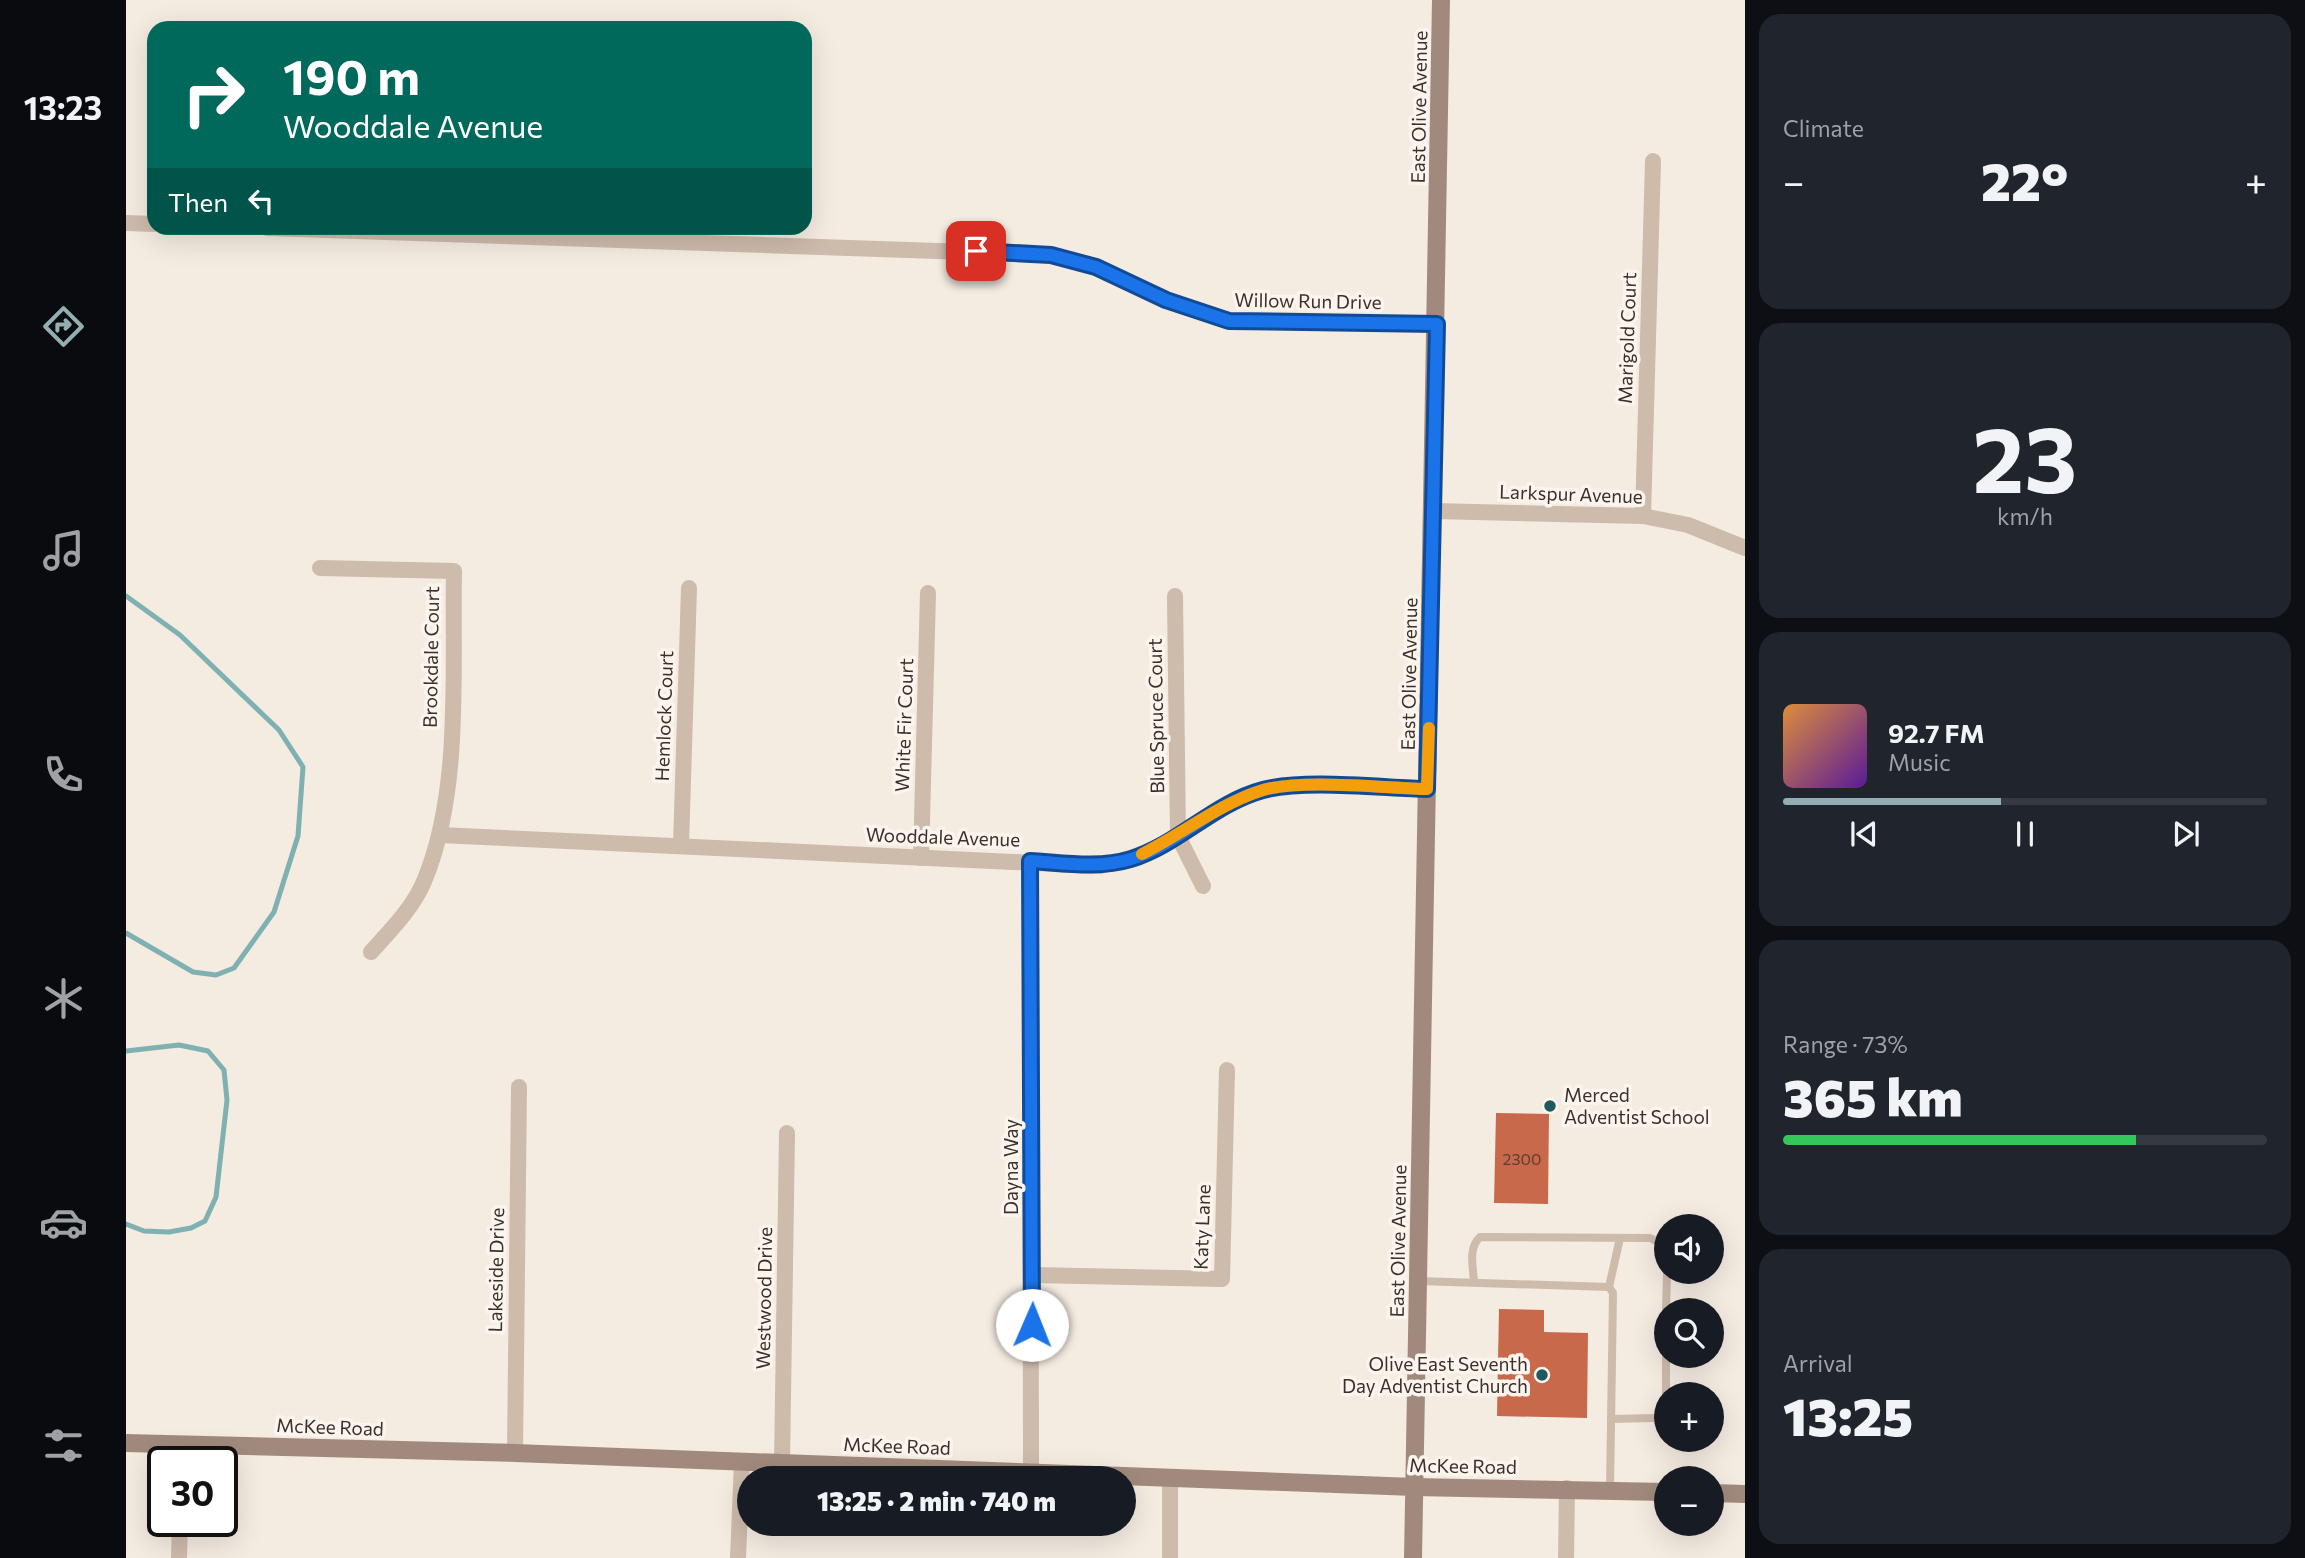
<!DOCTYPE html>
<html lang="en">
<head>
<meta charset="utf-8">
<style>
	:root { --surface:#171b24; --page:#20242c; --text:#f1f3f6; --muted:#9ea1a6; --line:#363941; --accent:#92aeb2 }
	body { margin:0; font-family:Commissioner,sans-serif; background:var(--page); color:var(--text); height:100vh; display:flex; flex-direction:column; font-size:26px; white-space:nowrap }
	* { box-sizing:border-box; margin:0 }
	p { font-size:23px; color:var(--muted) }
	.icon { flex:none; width:38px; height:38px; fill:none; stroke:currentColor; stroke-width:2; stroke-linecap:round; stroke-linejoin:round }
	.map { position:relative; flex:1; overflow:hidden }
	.panel { display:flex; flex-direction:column; gap:14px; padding:14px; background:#0d0f14; width:560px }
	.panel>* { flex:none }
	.top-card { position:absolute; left:21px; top:21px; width:665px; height:214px; border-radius:21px; box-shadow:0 7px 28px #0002; background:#00695c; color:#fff; overflow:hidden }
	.controls { position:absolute; left:1528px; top:1214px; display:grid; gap:14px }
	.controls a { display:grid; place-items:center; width:70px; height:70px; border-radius:50%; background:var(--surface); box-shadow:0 7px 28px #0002; font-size:35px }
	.speed { position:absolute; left:21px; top:1446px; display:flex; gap:14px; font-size:35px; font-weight:700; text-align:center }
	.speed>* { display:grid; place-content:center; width:91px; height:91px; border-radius:50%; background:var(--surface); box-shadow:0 7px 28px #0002; line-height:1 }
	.speed .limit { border:4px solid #111; border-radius:10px; background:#fff; color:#111 }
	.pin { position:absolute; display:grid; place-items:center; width:60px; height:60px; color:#fff; margin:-30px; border-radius:14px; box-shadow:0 4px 10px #0006 }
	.me { position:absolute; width:77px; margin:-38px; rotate:1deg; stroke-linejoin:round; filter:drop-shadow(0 0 5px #0008) }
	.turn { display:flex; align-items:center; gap:24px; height:147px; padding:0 21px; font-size:32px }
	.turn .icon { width:91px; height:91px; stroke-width:2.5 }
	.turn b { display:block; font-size:49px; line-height:60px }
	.then { display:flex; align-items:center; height:66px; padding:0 21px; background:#0003; gap:14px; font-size:26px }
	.big { font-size:52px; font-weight:800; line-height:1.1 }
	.panel .card { flex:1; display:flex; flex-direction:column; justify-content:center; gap:10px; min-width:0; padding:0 24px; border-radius:21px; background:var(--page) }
	.panel .dial { align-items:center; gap:0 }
	.dial b { font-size:91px; line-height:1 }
	.song { display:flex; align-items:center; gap:21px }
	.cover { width:84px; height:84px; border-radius:10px; background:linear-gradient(135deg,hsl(30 70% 55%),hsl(270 70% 35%)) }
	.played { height:7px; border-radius:4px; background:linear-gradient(90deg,var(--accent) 45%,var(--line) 45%) }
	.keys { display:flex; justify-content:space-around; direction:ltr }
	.heat { display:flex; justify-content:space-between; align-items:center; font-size:38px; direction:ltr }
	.charge { height:10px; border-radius:5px; background:linear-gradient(90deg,#34c759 73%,var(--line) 0) }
	.trip { position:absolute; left:611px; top:1466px; width:399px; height:70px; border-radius:35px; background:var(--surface); box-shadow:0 7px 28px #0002; font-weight:800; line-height:70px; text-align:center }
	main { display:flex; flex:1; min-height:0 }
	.dock { display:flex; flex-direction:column; width:126px; justify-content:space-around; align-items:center; background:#090b0e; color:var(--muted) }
	.dock .icon { width:49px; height:49px }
	.dock .selected { color:var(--accent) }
	.dock b { font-size:32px; color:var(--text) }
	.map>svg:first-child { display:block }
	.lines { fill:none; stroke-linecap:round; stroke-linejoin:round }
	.stream { stroke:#7fb0b2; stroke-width:5 }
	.building { fill:#c8694b }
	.lane { stroke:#cdbbac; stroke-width:8 }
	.street { stroke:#cdbbac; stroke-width:16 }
	.secondary { stroke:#a18a7d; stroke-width:18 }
	.route-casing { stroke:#114b97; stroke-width:18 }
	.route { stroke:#1a73e8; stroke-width:12 }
	.slow { stroke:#f59e0b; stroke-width:12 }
	.poi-dot { fill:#1f5a5e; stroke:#fbf5ee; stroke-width:2.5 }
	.labels { text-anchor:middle; stroke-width:7; stroke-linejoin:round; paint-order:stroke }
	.number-label { font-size:16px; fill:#5e3e33 }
	.street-label { font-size:19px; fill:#3b302b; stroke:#fbf5ee }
	.poi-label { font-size:19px; fill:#3b302b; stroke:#fbf5ee; text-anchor:start }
</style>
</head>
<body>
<main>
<nav class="dock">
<b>13:23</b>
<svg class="icon selected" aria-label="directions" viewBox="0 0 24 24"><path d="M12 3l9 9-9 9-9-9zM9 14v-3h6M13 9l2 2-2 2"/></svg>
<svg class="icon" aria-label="music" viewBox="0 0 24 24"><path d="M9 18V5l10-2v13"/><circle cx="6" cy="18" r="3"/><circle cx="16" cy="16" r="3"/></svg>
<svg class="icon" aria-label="phone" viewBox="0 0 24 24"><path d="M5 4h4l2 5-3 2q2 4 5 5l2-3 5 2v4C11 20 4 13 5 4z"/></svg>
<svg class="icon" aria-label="climate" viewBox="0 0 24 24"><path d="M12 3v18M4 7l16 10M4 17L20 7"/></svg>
<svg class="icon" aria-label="car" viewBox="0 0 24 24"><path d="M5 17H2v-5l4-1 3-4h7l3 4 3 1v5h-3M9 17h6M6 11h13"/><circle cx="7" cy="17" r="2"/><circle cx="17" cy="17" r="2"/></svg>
<svg class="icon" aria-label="filters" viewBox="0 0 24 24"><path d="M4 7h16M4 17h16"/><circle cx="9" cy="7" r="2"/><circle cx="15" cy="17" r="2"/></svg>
</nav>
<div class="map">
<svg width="1619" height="1558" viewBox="0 0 1619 1558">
	<rect width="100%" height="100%" fill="#f4ebe1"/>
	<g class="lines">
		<g class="stream">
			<polyline points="0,596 54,635 153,730 177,767 172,836 148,912 108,968 90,975 67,972 0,933"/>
			<polyline points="0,1051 53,1045 82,1051 98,1070 101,1100 90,1197 79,1221 65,1228 43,1232 18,1231 0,1224"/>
		</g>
	</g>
	<g class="building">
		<polygon points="1370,1113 1423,1114 1422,1204 1368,1203"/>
		<polygon points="1373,1309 1418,1310 1418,1332 1462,1333 1461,1418 1371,1416"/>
	</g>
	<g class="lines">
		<g class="lane">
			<polyline points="1292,1281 1483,1287 1487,1293 1484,1490"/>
			<path d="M 1348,1282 C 1347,1267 1342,1248 1354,1237 L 1524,1238 L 1540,1246"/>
			<polyline points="1483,1287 1494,1238"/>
			<polyline points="1540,1311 1541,1272"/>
			<polyline points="1540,1348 1540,1395"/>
			<polyline points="1485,1419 1528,1418 1536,1414 1540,1403"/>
		</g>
		<g class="street">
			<polyline points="0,223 28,224"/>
			<polyline points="141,228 925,255 970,267 1040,301 1103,321 1311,324"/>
			<polyline points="1307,511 1517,516 1562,525 1619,548"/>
			<polyline points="1517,516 1527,161"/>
			<path d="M 194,568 L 328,571 C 326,668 336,789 299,879 C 288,907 265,930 245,952"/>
			<polyline points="1049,596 1052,836 1077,886"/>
			<path d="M 314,835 L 974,866 C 984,863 996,862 1006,859 C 1052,843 1088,807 1134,791 C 1172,778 1259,788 1301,789"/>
			<polyline points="555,845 563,588"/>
			<polyline points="795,858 802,593"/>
			<polyline points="904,861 905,1472"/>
			<polyline points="907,1275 1096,1279 1101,1070"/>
			<polyline points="389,1453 393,1087"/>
			<polyline points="55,1461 55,1444"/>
			<polyline points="656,1463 661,1133"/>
			<polyline points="53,1558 54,1521"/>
			<polyline points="612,1558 616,1462"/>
			<polyline points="1044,1558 1044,1477"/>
			<polyline points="1440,1558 1441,1488"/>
		</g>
		<g class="secondary">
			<polyline points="0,1443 389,1453 1288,1487 1540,1492"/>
			<polyline points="1586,1493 1619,1494"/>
			<polyline points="1287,1558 1315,0"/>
		</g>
	</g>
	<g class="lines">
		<defs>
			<path id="route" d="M 850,251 L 925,255 L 970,267 L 1040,300 L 1103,321 L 1311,324 L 1301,789 C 1256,788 1179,779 1137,790 C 1088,803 1053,844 1005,859 C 972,869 938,863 904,861 L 906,1325"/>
		</defs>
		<use href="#route" class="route-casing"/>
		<use href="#route" class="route"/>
		<path class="slow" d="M 1016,854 C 1056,834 1092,805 1134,791 C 1172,778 1259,788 1301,789 L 1303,728"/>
	</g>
	<g class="poi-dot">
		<circle cx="1424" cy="1106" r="7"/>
		<circle cx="1416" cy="1375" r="7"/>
	</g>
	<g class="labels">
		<g class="number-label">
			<text x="1396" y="1165">2300</text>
		</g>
		<g class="street-label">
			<text transform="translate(1293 107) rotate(-89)" y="7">East Olive Avenue</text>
			<text transform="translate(1182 301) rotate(1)" y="7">Willow Run Drive</text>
			<text transform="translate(1501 338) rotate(-88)" y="7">Marigold Court</text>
			<text transform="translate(1445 494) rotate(2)" y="7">Larkspur Avenue</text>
			<text transform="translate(305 657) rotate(-89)" y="7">Brookdale Court</text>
			<text transform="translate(1283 674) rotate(-89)" y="7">East Olive Avenue</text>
			<text transform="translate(538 716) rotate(-88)" y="7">Hemlock Court</text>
			<text transform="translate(1030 716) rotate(-91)" y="7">Blue Spruce Court</text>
			<text transform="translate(778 725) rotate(-88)" y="7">White Fir Court</text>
			<text transform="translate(817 837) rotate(2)" y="7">Wooddale Avenue</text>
			<text transform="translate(885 1167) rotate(-90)" y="7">Dayna Way</text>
			<text transform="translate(1076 1227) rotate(-88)" y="7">Katy Lane</text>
			<text transform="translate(1272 1241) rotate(-89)" y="7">East Olive Avenue</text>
			<text transform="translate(370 1270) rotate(-89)" y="7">Lakeside Drive</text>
			<text transform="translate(638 1298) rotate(-89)" y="7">Westwood Drive</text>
			<text transform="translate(204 1427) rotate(2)" y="7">McKee Road</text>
			<text transform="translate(771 1446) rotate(2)" y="7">McKee Road</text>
			<text transform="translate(1337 1466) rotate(1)" y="7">McKee Road</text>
		</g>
		<g class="poi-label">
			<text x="1438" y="1102">Merced<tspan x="1438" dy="22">Adventist School</tspan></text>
			<text x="1402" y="1371" text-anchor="end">Olive East Seventh<tspan x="1402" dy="22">Day Adventist Church</tspan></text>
		</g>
	</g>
</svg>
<div class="controls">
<a><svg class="icon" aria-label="sound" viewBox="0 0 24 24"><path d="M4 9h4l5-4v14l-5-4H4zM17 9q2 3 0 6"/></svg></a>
<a><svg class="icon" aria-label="search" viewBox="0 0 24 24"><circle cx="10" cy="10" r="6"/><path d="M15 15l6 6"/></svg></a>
<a>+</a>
<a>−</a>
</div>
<div class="speed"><div class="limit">30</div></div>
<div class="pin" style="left:850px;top:251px;background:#d93025"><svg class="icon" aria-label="arrive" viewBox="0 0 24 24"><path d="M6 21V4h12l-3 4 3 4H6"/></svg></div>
<svg class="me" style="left:906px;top:1325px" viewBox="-20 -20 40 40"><circle r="19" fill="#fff"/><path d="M0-13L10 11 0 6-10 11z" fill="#1a73e8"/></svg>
<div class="trip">13:25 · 2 min · 740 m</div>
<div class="top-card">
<div class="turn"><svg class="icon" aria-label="right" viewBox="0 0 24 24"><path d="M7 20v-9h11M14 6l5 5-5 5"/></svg><div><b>190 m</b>Wooddale Avenue</div></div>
<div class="then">Then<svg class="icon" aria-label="left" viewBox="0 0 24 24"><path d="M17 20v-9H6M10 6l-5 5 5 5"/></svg></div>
</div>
</div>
<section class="panel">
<div class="card"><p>Climate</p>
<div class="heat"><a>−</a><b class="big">22°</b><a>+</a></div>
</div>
<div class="card dial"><b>23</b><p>km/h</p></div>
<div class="card">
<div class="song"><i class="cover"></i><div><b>92.7 FM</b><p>Music</p></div></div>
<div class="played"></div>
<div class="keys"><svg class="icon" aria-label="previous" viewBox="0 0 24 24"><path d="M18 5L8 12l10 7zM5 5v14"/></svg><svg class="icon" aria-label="pause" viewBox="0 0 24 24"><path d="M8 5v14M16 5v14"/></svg><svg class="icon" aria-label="next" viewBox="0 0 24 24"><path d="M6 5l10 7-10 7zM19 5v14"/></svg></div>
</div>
<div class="card"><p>Range · 73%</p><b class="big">365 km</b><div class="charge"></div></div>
<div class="card"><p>Arrival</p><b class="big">13:25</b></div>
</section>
</main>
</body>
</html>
